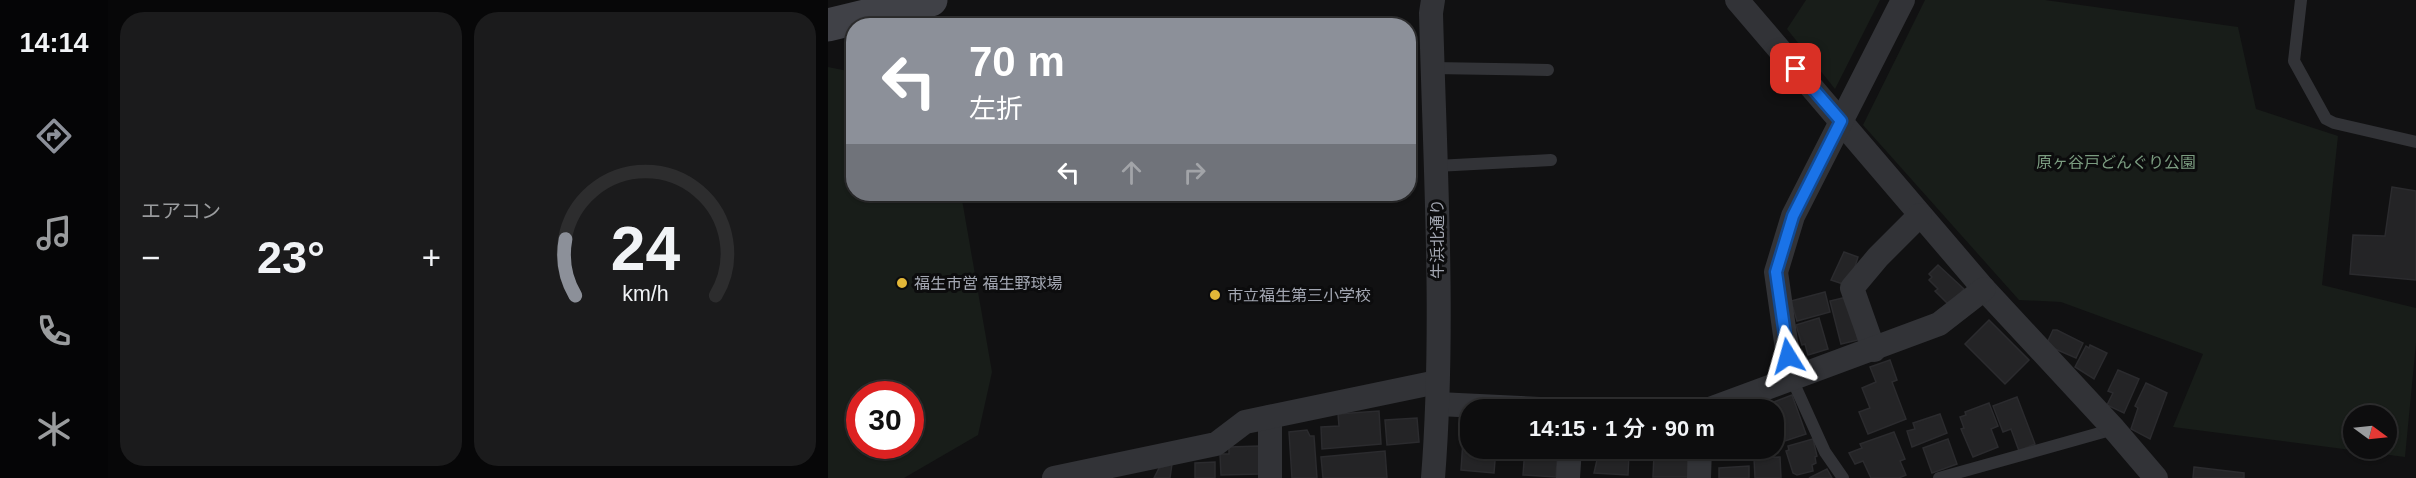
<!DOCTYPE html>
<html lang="ja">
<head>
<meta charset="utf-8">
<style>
	:root { --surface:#0d0d0e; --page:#1b1b1c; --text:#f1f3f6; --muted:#9a9c9e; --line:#2d2d2e; --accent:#8c9099 }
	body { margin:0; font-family:Arial,"Noto Sans JP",sans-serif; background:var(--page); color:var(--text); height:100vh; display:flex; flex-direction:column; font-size:22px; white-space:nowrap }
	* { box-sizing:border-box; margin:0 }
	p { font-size:20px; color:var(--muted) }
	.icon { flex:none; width:33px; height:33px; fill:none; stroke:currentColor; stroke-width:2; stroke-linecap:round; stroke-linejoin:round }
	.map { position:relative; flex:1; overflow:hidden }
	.details { display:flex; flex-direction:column; gap:12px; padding:12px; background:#070708; width:720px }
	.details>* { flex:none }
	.hud { position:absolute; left:18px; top:18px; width:570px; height:183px; border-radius:24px; box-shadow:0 2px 4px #0004,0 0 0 2px var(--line); background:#8c9099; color:#fff; overflow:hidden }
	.needle { width:39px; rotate:105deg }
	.buttons { position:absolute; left:1515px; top:405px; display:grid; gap:12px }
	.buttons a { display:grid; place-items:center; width:54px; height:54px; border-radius:50%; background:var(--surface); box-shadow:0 2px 4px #0004,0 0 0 2px var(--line); font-size:30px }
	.speed { position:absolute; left:18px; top:381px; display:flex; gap:12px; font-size:30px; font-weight:700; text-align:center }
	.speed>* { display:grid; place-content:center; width:78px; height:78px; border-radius:50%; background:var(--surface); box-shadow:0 2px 4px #0004,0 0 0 2px var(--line); line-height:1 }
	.speed .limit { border:9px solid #d22; background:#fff; color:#111 }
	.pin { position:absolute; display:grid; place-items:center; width:51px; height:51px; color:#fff; margin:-26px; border-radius:12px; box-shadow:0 3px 9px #0006 }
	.me { position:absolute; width:66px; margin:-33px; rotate:352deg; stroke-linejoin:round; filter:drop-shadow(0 0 4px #0008) }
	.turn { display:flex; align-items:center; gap:21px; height:126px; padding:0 24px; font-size:27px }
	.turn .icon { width:78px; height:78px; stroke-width:2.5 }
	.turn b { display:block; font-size:42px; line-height:51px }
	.lanes { display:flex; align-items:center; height:57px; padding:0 24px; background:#0003; justify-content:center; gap:30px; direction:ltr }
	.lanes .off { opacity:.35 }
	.big { font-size:45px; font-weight:600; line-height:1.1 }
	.details .widget { flex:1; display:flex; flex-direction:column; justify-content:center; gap:9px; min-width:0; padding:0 21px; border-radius:24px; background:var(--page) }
	.details .dial { align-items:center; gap:0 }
	.dial svg { height:156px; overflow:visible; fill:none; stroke:var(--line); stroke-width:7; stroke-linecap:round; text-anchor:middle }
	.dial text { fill:var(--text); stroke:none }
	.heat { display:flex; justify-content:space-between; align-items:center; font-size:33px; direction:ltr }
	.details .tiles { flex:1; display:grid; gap:12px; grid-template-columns:repeat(2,1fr) }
	.trip { position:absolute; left:632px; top:399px; width:324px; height:60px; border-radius:24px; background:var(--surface); box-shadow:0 2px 4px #0004,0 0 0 2px var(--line); font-weight:600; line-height:60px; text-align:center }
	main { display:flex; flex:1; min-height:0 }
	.tabs { display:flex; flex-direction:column; width:108px; justify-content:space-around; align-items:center; background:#050506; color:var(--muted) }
	.tabs .icon { width:42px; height:42px }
	.tabs .current { color:var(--accent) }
	.tabs b { font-size:27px; color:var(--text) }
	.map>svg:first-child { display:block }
	.green { fill:#181d19; fill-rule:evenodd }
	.building { fill:#242426; stroke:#2b2b2e; stroke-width:1.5 }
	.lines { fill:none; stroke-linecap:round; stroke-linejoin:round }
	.lane { stroke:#323337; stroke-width:12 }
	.street { stroke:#323337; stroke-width:24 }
	.secondary { stroke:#404147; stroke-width:33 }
	.route-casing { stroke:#114b97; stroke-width:15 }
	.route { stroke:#1a73e8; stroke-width:10 }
	.poi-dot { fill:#e3b838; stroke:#0c0c0d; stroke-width:2 }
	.labels { text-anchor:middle; stroke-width:6; stroke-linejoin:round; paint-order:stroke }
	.park-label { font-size:16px; fill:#7b9c80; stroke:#0c0c0d }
	.street-label { font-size:16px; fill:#a3a7b2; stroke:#0c0c0d }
	.poi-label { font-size:16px; fill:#a3a7b2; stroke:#0c0c0d; text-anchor:start }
</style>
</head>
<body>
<main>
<nav class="tabs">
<b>14:14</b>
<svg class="icon current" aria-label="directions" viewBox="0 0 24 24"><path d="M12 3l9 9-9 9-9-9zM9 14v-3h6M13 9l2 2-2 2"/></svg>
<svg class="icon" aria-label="music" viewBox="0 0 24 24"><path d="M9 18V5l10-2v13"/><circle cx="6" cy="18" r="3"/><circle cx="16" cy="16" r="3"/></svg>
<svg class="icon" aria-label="phone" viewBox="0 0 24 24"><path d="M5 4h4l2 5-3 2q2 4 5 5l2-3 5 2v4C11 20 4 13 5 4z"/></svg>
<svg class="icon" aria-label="climate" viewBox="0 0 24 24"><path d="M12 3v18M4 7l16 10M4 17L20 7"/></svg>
</nav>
<section class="details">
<div class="tiles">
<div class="widget"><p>エアコン</p>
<div class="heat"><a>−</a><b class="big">23°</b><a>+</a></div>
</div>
<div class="widget dial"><svg viewBox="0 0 100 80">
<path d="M14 69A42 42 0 1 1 86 69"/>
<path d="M14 69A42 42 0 0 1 9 40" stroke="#8c9099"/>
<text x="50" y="56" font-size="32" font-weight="700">24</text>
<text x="50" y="72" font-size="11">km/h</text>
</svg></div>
</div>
</section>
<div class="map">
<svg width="1588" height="478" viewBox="0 0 1588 478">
	<rect width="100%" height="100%" fill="#111112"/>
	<g class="green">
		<polygon points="978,0 1052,0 1007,89 959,29"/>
		<path d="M 1097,0 L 1217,0 L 1410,27 L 1428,109 L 1510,136 L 1494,285 L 1588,308 L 1588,343 L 1577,457 L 1345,427 L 1375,354 L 1233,302 L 1191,300 L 1035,125 ZM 1526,416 L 1558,416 L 1558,448 L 1526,448 Z"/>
		<path d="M 0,67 L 25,72 L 26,194 L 133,194 L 164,372 L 150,435 L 76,478 L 0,478 ZM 82,394 L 82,446 L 32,446 L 32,394 Z"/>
	</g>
	<g class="building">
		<polygon points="1564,187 1588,191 1588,280 1522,274 1525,235 1557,236"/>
		<polygon points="1016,252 1030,257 1021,286 1003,280"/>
		<polygon points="1110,265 1136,289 1121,305 1107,291 1110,289 1101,280 1104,277 1101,274"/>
		<polygon points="997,292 1002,312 969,321 963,301"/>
		<polygon points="1019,297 1030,340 1013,344 1002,301"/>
		<polygon points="991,318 1000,349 980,355 977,344 974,345 968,325"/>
		<polygon points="1161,320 1201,360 1177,384 1137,344"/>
		<polygon points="1225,330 1229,330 1255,343 1248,358 1218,345"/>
		<polygon points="1262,345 1279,353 1266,379 1247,367 1258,346 1261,348"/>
		<polygon points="1062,360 1069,380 1064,382 1078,419 1040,434 1031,412 1042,408 1034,388 1048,382 1042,367"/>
		<polygon points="1290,370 1311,379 1296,413 1279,405 1285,393 1280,391"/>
		<polygon points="1318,383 1339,393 1322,439 1303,429 1310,408 1307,406"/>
		<polygon points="964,395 978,434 945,445 945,410 934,410 933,407"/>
		<polygon points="1189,397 1207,444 1191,451 1183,429 1175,432 1165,406"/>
		<polygon points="1161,403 1170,426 1163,429 1170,447 1145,457 1133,429 1136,428 1132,417 1138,415 1137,412"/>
		<polygon points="551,411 553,444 494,449 493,427 511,426 510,414"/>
		<polygon points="1112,414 1119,433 1084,447 1079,431 1087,429 1085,423"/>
		<polygon points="589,418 591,442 559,445 557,420"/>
		<polygon points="636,426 642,426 642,448 668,448 666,473 633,470"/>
		<polygon points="479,430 482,436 486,436 489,478 464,478 461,432"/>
		<polygon points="1066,432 1077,459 1072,461 1078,475 1071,478 1043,478 1035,461 1027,464 1021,453 1034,448 1032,444"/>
		<polygon points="985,439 989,456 987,457 988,463 984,465 985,471 969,475 965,473 958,451 961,450 960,446"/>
		<polygon points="1120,439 1129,464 1104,473 1095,448"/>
		<polygon points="431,446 432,474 393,475 392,454 401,454 401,447"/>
		<polygon points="697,448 730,448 728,477 695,475"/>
		<polygon points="557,451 559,478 495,478 493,457"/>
		<polygon points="771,451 801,453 800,475 766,473"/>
		<polygon points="826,454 846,454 846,460 860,460 860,477 825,477"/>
		<polygon points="952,457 953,478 927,478 926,458"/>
		<polygon points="387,462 387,478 367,478 367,463"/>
		<polygon points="344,464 342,478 326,478 331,468"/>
		<polygon points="921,466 921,478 891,478 891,468"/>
		<polygon points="1366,467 1416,473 1416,478 1365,478"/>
		<polygon points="999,469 1004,478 981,478"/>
	</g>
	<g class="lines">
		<g class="lane">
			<polyline points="1473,0 1466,61 1498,119 1506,123 1588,142"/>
			<polyline points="605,68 720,70"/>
			<polyline points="608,166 723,160"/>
			<polyline points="963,377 997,452 1015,478"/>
			<polyline points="1111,478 1286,429"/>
		</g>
		<g class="street">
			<polyline points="909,0 1156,289 1286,429 1328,478"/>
			<polyline points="1046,350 1024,288 1050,257 1092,215"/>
			<polyline points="963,377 948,272 965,216 1075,0"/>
			<polyline points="610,404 734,410"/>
			<polyline points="879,410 1111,324 1156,289"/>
			<polyline points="442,417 442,478"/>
			<polyline points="226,478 388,444 417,422 609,382"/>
			<path d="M 605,478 C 617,324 607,167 603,13 L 605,0"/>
			<polyline points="740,478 742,448"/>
			<polyline points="871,478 872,448"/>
		</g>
		<polyline class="secondary" points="0,25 103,0"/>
	</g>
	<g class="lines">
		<defs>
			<polyline id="route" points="960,356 948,272 965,216 1013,121 968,69"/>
		</defs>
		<use href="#route" class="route-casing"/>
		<use href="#route" class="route"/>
	</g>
	<g class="poi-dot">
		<circle cx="74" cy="283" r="6"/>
		<circle cx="387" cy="295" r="6"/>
	</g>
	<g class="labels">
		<g class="park-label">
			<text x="1288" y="168">原ヶ谷戸どんぐり公園</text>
		</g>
		<g class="street-label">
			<text transform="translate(609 239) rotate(-90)" y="6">牛浜北通り</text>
		</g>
		<g class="poi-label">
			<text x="86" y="289">福生市営 福生野球場</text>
			<text x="399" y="301">市立福生第三小学校</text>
		</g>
	</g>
</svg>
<div class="buttons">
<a><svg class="needle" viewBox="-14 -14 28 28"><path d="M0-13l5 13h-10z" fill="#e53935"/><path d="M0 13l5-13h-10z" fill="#9a9c9e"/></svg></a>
</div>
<div class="speed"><div class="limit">30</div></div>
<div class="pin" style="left:968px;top:69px;background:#d93025"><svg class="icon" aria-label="arrive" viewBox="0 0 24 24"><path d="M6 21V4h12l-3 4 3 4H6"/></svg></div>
<svg class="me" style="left:960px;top:356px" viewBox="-20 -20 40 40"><path d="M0-17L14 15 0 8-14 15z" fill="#1a73e8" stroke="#fff" stroke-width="4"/></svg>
<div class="trip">14:15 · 1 分 · 90 m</div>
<div class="hud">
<div class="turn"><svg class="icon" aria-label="left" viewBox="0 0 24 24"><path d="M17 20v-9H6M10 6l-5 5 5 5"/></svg><div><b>70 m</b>左折</div></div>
<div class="lanes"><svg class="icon" aria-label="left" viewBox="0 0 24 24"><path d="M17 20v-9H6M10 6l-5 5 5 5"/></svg><svg class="icon off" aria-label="ahead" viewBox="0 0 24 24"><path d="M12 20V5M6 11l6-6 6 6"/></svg><svg class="icon off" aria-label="right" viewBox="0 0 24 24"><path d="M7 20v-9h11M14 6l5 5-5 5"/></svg></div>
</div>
</div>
</main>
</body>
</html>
